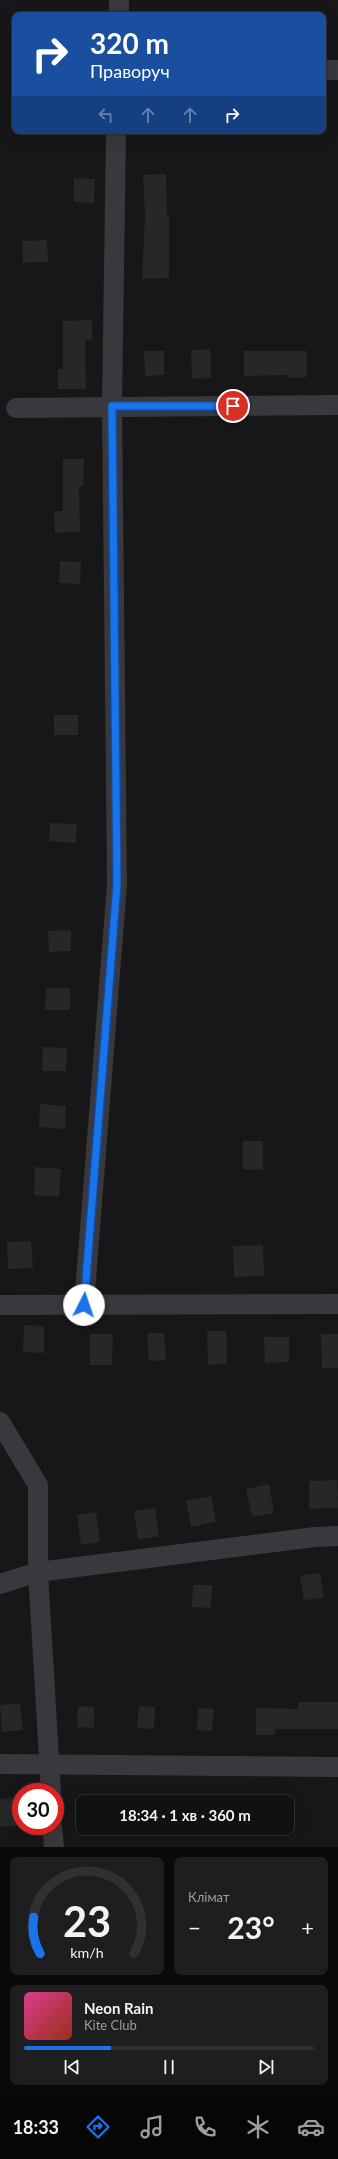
<!DOCTYPE html>
<html lang="uk">
<head>
<meta charset="utf-8">
<style>
	:root { --surface:#111012; --page:#1e1e20; --text:#f1f3f6; --muted:#9c9d9f; --line:#303032; --accent:#1a73e8 }
	body { margin:0; font-family:Lato,sans-serif; background:var(--page); color:var(--text); height:100vh; display:flex; flex-direction:column; font-size:15px; white-space:nowrap }
	* { box-sizing:border-box; margin:0 }
	p { font-size:13px; color:var(--muted) }
	.icon { flex:none; width:22px; height:22px; fill:none; stroke:currentColor; stroke-width:2; stroke-linecap:round; stroke-linejoin:round }
	.map { position:relative; height:1847px; overflow:hidden }
	.sheet { display:flex; flex-direction:column; gap:10px; padding:10px; background:#09090a; flex:1 }
	.sheet>* { flex:none }
	.guide { position:absolute; left:12px; top:12px; width:314px; height:122px; border-radius:8px; box-shadow:0 4px 16px #0002,0 0 0 1px var(--line); background:#1a4fa0; color:#fff; overflow:hidden }
	.speed { position:absolute; left:12px; top:1783px; display:flex; gap:8px; font-size:20px; font-weight:700; text-align:center }
	.speed>* { display:grid; place-content:center; width:52px; height:52px; border-radius:50%; background:var(--surface); box-shadow:0 4px 16px #0002,0 0 0 1px var(--line); line-height:1 }
	.speed .limit { border:6px solid #d22; background:#fff; color:#111 }
	.pin { position:absolute; display:grid; place-items:center; width:34px; height:34px; color:#fff; margin:-17px; border:2px solid #fff; border-radius:50%; box-shadow:0 1px 4px #0007 }
	.me { position:absolute; width:44px; margin:-22px; rotate:4deg; stroke-linejoin:round; filter:drop-shadow(0 0 3px #0008) }
	.turn { display:flex; align-items:center; gap:14px; height:84px; padding:0 12px; font-size:18px }
	.turn .icon { width:52px; height:52px; stroke-width:2.5 }
	.turn b { display:block; font-size:28px; line-height:34px }
	.lanes { display:flex; align-items:center; height:38px; padding:0 12px; background:#0003; justify-content:center; gap:20px; direction:ltr }
	.lanes .off { opacity:.35 }
	.big { font-size:30px; font-weight:700; line-height:1.1 }
	.sheet .card { flex:1; display:flex; flex-direction:column; justify-content:center; gap:6px; min-width:0; padding:0 14px; border-radius:8px; background:var(--page) }
	.sheet .dial { align-items:center; gap:0 }
	.dial svg { height:104px; overflow:visible; fill:none; stroke:var(--line); stroke-width:7; stroke-linecap:round; text-anchor:middle }
	.dial text { fill:var(--text); stroke:none }
	.song { display:flex; align-items:center; gap:12px }
	.cover { width:48px; height:48px; border-radius:6px; background:linear-gradient(135deg,hsl(330 70% 55%),hsl(10 70% 35%)) }
	.played { height:4px; border-radius:2px; background:linear-gradient(90deg,var(--accent) 30%,var(--line) 30%) }
	.keys { display:flex; justify-content:space-around; direction:ltr }
	.heat { display:flex; justify-content:space-between; align-items:center; font-size:22px; direction:ltr }
	.sheet .tiles { flex:1; display:grid; gap:10px; grid-template-columns:1fr 1fr }
	.card:last-child { grid-column:span 2 }
	.trip { position:absolute; left:76px; top:1795px; width:218px; height:40px; border-radius:8px; background:var(--surface); box-shadow:0 4px 16px #0002,0 0 0 1px var(--line); font-weight:700; line-height:40px; text-align:center }
	.tabs { display:flex; height:64px; justify-content:space-around; align-items:center; background:#070607; color:var(--muted) }
	.tabs .icon { width:28px; height:28px }
	.tabs .current { color:var(--accent) }
	.tabs b { font-size:18px; color:var(--text) }
	.map>svg:first-child { display:block }
	.building { fill:#272729 }
	.lines { fill:none; stroke-linecap:round; stroke-linejoin:round }
	.minor { stroke:#38383d; stroke-width:20 }
	.route-casing { stroke:#114b97; stroke-width:10 }
	.route { stroke:#1a73e8; stroke-width:7 }
</style>
</head>
<body>
<div class="map">
<svg width="338" height="1847" viewBox="0 0 338 1847">
	<rect width="100%" height="100%" fill="#171618"/>
	<g class="building">
		<polygon points="166,174 167,216 169,216 169,278 142,279 145,216 143,175"/>
		<polygon points="74,178 95,179 94,203 74,202"/>
		<polygon points="47,240 48,262 23,263 22,241"/>
		<polygon points="92,320 92,340 85,341 86,389 58,389 58,369 63,369 63,321"/>
		<polygon points="210,349 211,378 192,379 191,350"/>
		<polygon points="144,351 164,351 164,375 145,376"/>
		<polygon points="244,351 307,351 307,377 289,378 289,375 244,376"/>
		<polygon points="63,459 84,459 83,486 79,486 80,532 55,533 54,511 63,511"/>
		<polygon points="60,561 81,562 80,584 59,583"/>
		<rect x="54" y="715" width="24" height="20"/>
		<polygon points="50,823 77,824 76,843 49,841"/>
		<polygon points="71,930 71,951 49,952 48,931"/>
		<polygon points="46,988 70,988 70,1010 45,1010"/>
		<polygon points="43,1047 67,1048 66,1071 42,1071"/>
		<polygon points="40,1104 66,1106 65,1129 39,1127"/>
		<polygon points="243,1141 263,1141 263,1170 243,1169"/>
		<polygon points="35,1167 61,1169 59,1197 34,1195"/>
		<polygon points="31,1241 33,1268 8,1269 7,1242"/>
		<polygon points="263,1245 264,1276 234,1277 233,1246"/>
		<polygon points="24,1325 44,1326 44,1353 23,1352"/>
		<polygon points="207,1331 226,1331 227,1364 208,1365"/>
		<polygon points="147,1333 164,1333 166,1360 149,1361"/>
		<polygon points="90,1334 113,1334 112,1365 90,1365"/>
		<polygon points="321,1334 338,1334 338,1368 322,1368"/>
		<polygon points="264,1337 289,1337 289,1362 265,1363"/>
		<polygon points="337,1480 338,1508 309,1509 309,1481"/>
		<polygon points="269,1484 274,1513 252,1517 246,1489"/>
		<polygon points="211,1496 216,1522 191,1527 186,1501"/>
		<polygon points="155,1508 159,1536 138,1540 134,1511"/>
		<polygon points="96,1512 100,1542 81,1545 77,1515"/>
		<polygon points="320,1573 324,1598 304,1600 300,1576"/>
		<polygon points="193,1585 212,1585 211,1608 192,1607"/>
		<polygon points="298,1702 338,1702 338,1729 275,1729 275,1735 256,1735 256,1708 298,1709"/>
		<polygon points="20,1703 23,1730 2,1732 0,1705"/>
		<polygon points="78,1706 94,1707 94,1728 77,1727"/>
		<polygon points="139,1706 155,1707 154,1729 137,1728"/>
		<polygon points="198,1708 214,1709 212,1731 197,1730"/>
		<polygon points="21,1797 21,1825 0,1827 0,1799"/>
	</g>
	<g class="lines">
		<g class="minor">
			<polyline points="119,15 119,0"/>
			<polyline points="323,70 338,70"/>
			<polyline points="16,408 338,405"/>
			<polyline points="0,1305 338,1304"/>
			<polyline points="84,1305 117,884 112,406 116,131"/>
			<polyline points="0,1422 38,1485 38,1572 51,1792"/>
			<polyline points="0,1584 38,1572 315,1537 338,1536"/>
			<polyline points="0,1764 338,1767"/>
			<polyline points="52,1826 54,1847"/>
		</g>
	</g>
	<g class="lines">
		<defs>
			<polyline id="route" points="84,1305 117,884 112,406 233,406"/>
		</defs>
		<use href="#route" class="route-casing"/>
		<use href="#route" class="route"/>
	</g>
</svg>
<div class="speed"><div class="limit">30</div></div>
<div class="pin" style="left:233px;top:406px;background:#d93025"><svg class="icon" aria-label="arrive" viewBox="0 0 24 24"><path d="M6 21V4h12l-3 4 3 4H6"/></svg></div>
<svg class="me" style="left:84px;top:1305px" viewBox="-20 -20 40 40"><circle r="19" fill="#fff"/><path d="M0-13L10 11 0 6-10 11z" fill="#1a73e8"/></svg>
<div class="trip">18:34 · 1 хв · 360 m</div>
<div class="guide">
<div class="turn"><svg class="icon" aria-label="right" viewBox="0 0 24 24"><path d="M7 20v-9h11M14 6l5 5-5 5"/></svg><div><b>320 m</b>Праворуч</div></div>
<div class="lanes"><svg class="icon off" aria-label="left" viewBox="0 0 24 24"><path d="M17 20v-9H6M10 6l-5 5 5 5"/></svg><svg class="icon off" aria-label="ahead" viewBox="0 0 24 24"><path d="M12 20V5M6 11l6-6 6 6"/></svg><svg class="icon off" aria-label="ahead" viewBox="0 0 24 24"><path d="M12 20V5M6 11l6-6 6 6"/></svg><svg class="icon" aria-label="right" viewBox="0 0 24 24"><path d="M7 20v-9h11M14 6l5 5-5 5"/></svg></div>
</div>
</div>
<section class="sheet">
<div class="tiles">
<div class="card dial"><svg viewBox="0 0 100 80">
<path d="M14 69A42 42 0 1 1 86 69"/>
<path d="M14 69A42 42 0 0 1 9 41" stroke="#1a73e8"/>
<text x="50" y="56" font-size="32" font-weight="700">23</text>
<text x="50" y="72" font-size="11">km/h</text>
</svg></div>
<div class="card"><p>Клімат</p>
<div class="heat"><a>−</a><b class="big">23°</b><a>+</a></div>
</div>
<div class="card">
<div class="song"><i class="cover"></i><div><b>Neon Rain</b><p>Kite Club</p></div></div>
<div class="played"></div>
<div class="keys"><svg class="icon" aria-label="previous" viewBox="0 0 24 24"><path d="M18 5L8 12l10 7zM5 5v14"/></svg><svg class="icon" aria-label="pause" viewBox="0 0 24 24"><path d="M8 5v14M16 5v14"/></svg><svg class="icon" aria-label="next" viewBox="0 0 24 24"><path d="M6 5l10 7-10 7zM19 5v14"/></svg></div>
</div>
</div>
</section>
<nav class="tabs">
<b>18:33</b>
<svg class="icon current" aria-label="directions" viewBox="0 0 24 24"><path d="M12 3l9 9-9 9-9-9zM9 14v-3h6M13 9l2 2-2 2"/></svg>
<svg class="icon" aria-label="music" viewBox="0 0 24 24"><path d="M9 18V5l10-2v13"/><circle cx="6" cy="18" r="3"/><circle cx="16" cy="16" r="3"/></svg>
<svg class="icon" aria-label="phone" viewBox="0 0 24 24"><path d="M5 4h4l2 5-3 2q2 4 5 5l2-3 5 2v4C11 20 4 13 5 4z"/></svg>
<svg class="icon" aria-label="climate" viewBox="0 0 24 24"><path d="M12 3v18M4 7l16 10M4 17L20 7"/></svg>
<svg class="icon" aria-label="car" viewBox="0 0 24 24"><path d="M5 17H2v-5l4-1 3-4h7l3 4 3 1v5h-3M9 17h6M6 11h13"/><circle cx="7" cy="17" r="2"/><circle cx="17" cy="17" r="2"/></svg>
</nav>
</body>
</html>
